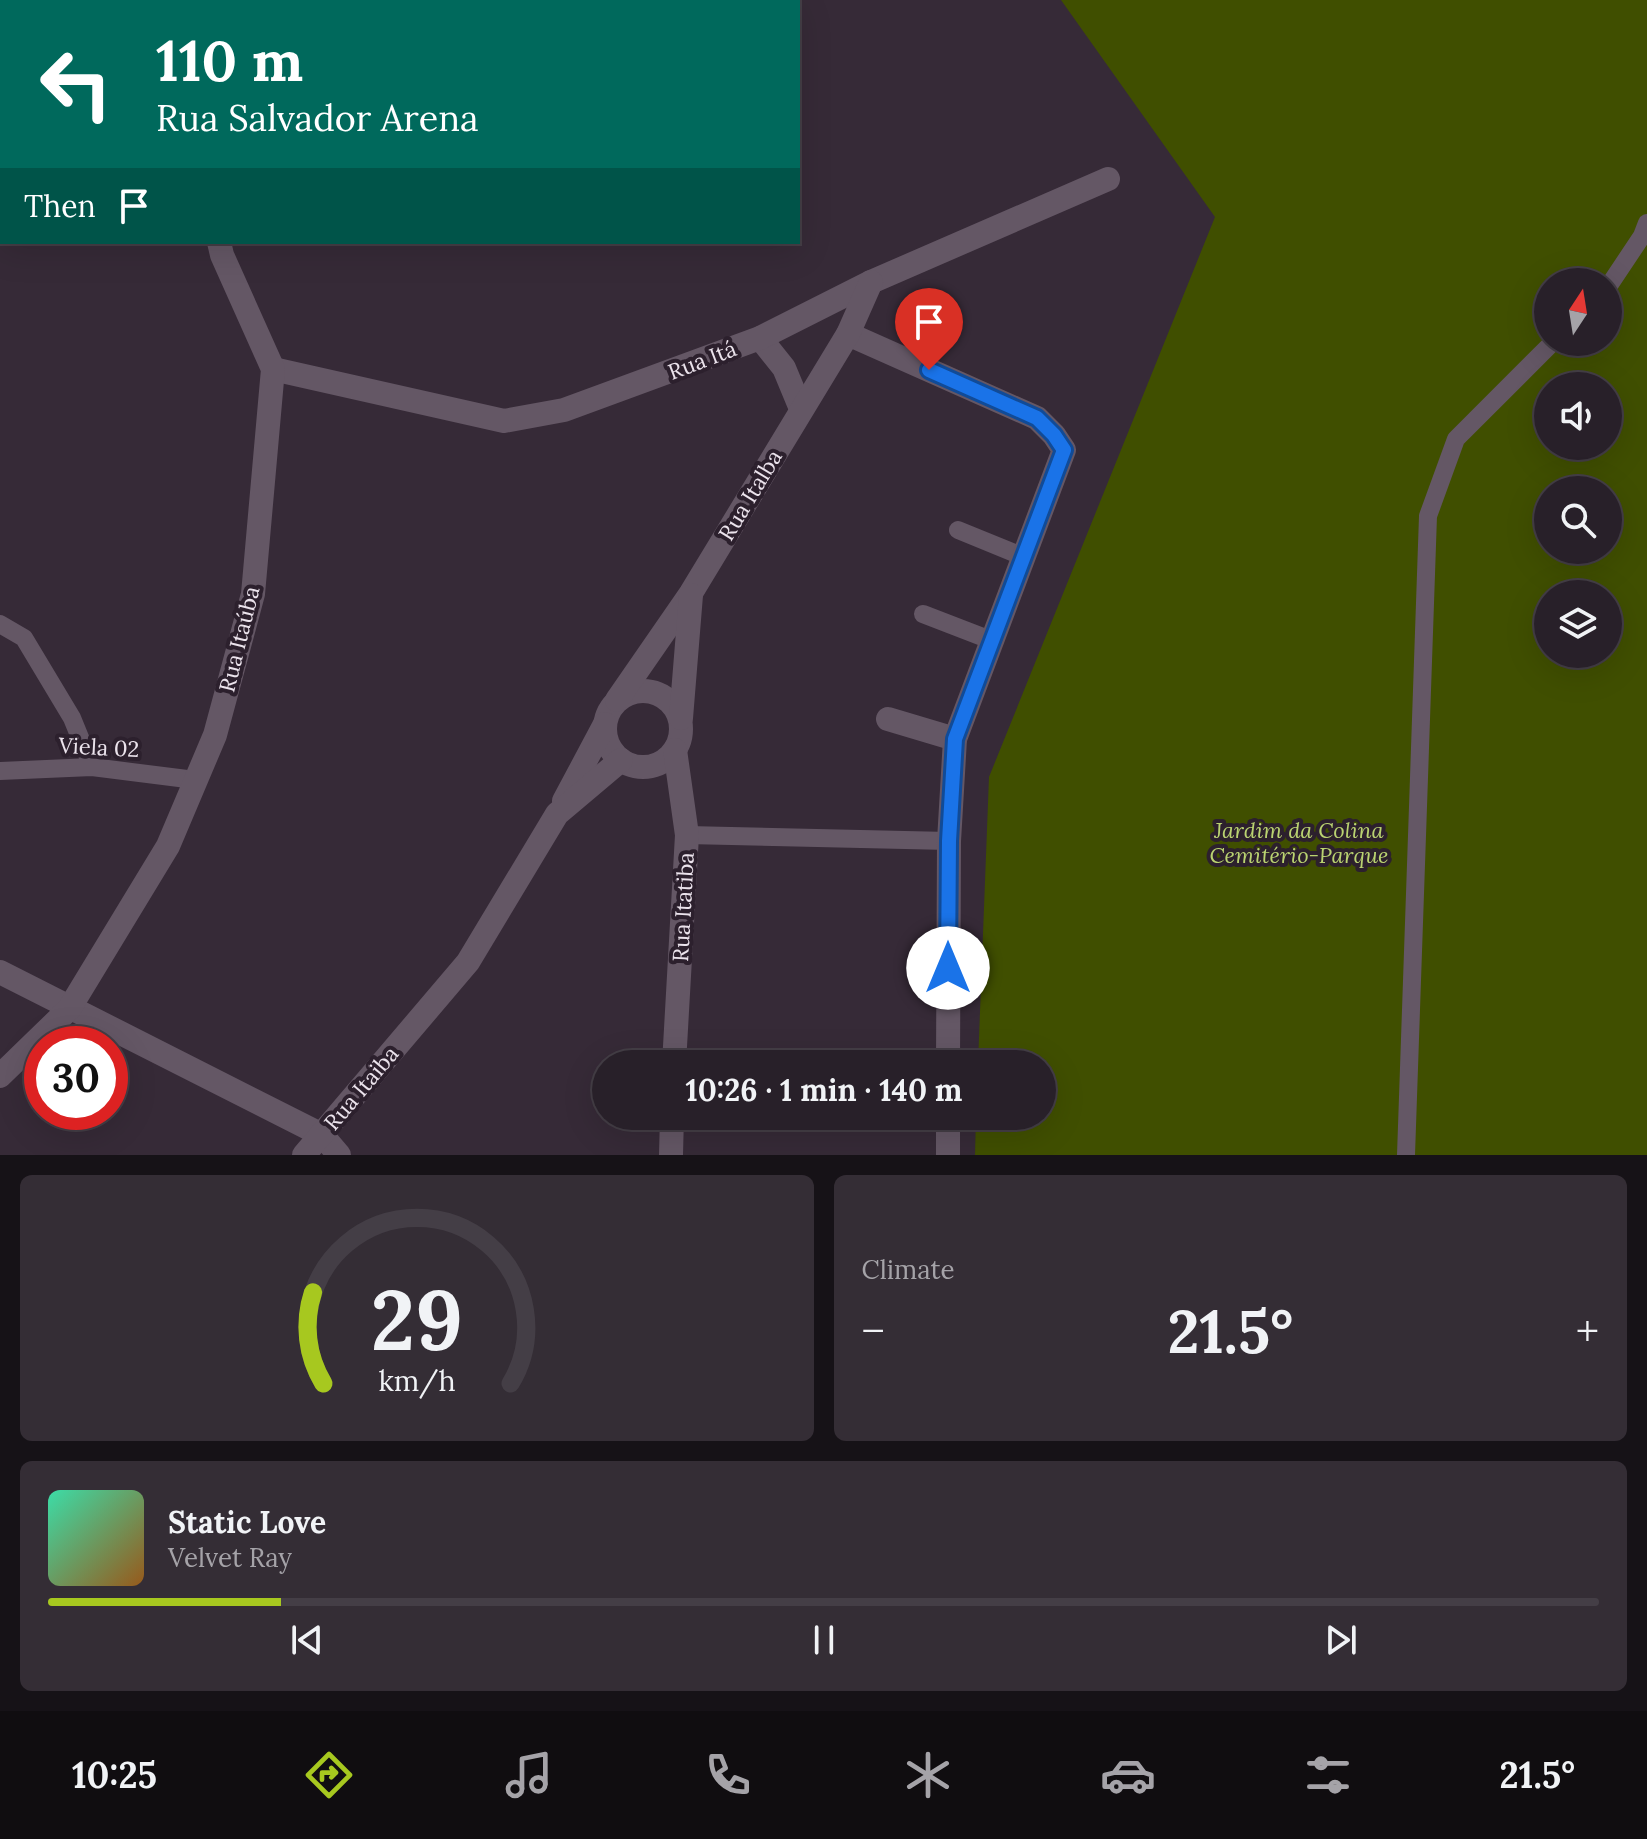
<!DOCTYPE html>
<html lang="en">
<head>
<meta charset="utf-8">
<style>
	:root { --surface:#282029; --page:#342d35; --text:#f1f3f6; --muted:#a5a3a8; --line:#443e46; --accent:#a7c81f }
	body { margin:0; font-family:Lora,serif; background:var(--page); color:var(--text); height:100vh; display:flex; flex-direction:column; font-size:30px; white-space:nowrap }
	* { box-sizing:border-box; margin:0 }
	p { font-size:26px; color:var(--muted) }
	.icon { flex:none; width:44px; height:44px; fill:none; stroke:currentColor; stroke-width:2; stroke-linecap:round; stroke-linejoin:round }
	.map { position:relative; height:1155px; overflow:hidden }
	.sheet { display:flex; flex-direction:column; gap:20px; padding:20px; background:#161217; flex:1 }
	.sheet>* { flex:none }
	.banner { position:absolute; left:0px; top:0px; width:800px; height:244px; box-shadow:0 8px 32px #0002,0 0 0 2px var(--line); background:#00695c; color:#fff; overflow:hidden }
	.needle { width:52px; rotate:12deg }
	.buttons { position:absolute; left:1534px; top:268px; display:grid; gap:16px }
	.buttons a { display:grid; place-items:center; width:88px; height:88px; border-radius:50%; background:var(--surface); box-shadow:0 8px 32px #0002,0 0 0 2px var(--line); font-size:40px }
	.speed { position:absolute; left:24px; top:1026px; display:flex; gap:16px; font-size:40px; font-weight:700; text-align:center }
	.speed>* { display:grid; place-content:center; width:104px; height:104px; border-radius:50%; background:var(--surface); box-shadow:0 8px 32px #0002,0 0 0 2px var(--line); line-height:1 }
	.speed .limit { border:12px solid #d22; background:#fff; color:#111 }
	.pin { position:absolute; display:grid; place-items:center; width:68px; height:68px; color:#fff; margin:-82px -34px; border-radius:50% 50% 50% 0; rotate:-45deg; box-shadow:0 0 8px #0007 }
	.pin .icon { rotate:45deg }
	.me { position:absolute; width:88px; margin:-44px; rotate:0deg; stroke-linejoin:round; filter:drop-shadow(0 0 6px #0008) }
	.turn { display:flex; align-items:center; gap:28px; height:168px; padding:0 24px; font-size:36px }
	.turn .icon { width:104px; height:104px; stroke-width:2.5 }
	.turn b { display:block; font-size:56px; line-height:68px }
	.then { display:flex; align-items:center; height:76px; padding:0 24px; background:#0003; gap:16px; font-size:30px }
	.big { font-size:60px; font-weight:700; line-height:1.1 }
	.sheet .widget { flex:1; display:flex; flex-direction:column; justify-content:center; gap:12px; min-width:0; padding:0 28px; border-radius:12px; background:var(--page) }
	.sheet .dial { align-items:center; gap:0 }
	.dial svg { height:208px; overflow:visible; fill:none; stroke:var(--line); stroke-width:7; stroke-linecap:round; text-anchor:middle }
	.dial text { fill:var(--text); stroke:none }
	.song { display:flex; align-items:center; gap:24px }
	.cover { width:96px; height:96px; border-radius:12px; background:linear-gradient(135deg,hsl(160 70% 55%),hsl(30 70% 35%)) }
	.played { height:8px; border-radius:4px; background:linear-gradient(90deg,var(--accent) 15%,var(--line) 15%) }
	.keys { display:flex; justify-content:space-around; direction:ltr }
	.heat { display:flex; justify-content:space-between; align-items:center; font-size:44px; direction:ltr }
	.sheet .tiles { flex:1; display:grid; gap:20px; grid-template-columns:1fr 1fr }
	.widget:last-child { grid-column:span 2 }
	.trip { position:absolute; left:592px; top:1050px; width:464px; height:80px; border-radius:40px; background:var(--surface); box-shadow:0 8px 32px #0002,0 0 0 2px var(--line); font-weight:700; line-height:80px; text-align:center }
	.menu { display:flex; height:128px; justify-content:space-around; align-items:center; background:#100d10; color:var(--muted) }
	.menu .icon { width:56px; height:56px }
	.menu .selected { color:var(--accent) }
	.menu b { font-size:36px; color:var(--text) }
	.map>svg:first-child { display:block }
	.green { fill:#404f00; fill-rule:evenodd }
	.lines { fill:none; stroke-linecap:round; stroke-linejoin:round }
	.lane { stroke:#645765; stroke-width:18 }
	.street { stroke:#645765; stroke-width:24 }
	.secondary { stroke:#645765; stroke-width:24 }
	.route-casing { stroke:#114b97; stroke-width:20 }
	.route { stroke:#1a73e8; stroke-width:14 }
	.labels { text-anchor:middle; stroke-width:8; stroke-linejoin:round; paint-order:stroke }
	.street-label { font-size:22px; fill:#ebe3ec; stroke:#2c202d }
	.park-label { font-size:22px; font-style:italic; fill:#bad371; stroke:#2c202d }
</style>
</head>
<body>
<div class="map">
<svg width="1647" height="1155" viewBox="0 0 1647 1155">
	<rect width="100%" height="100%" fill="#362a37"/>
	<path class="green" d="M 1061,0 L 1647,0 L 1647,1155 L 975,1155 L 976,1116 L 1042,1116 L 1042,1064 L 978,1064 L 989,777 L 1215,217 ZM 1548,282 L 1608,282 L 1608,342 L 1548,342 ZM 1548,386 L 1608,386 L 1608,446 L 1548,446 ZM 1548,490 L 1608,490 L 1608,550 L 1548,550 ZM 1548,594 L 1608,594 L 1608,654 L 1548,654 Z"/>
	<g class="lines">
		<g class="lane">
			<polyline points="1608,287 1642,236 1647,223"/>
			<polyline points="958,530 1024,557"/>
			<polyline points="923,614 993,641"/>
			<polyline points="0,624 24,638 72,718 92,767"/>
			<polyline points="0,771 92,767 195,780"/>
			<polyline points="687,835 949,841"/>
			<polyline points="1406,1155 1428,516 1456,439 1553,342"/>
		</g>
		<g class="street">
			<polyline points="17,2 22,0"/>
			<polyline points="734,2 738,0"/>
			<polyline points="0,18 2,16"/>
			<polyline points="848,334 1037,418 1054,435 1064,450 955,739 949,841 948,1064"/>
			<polyline points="760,338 784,368 801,409"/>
			<polyline points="273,369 504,421 564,410 760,338 871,282 1108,179"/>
			<circle cx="643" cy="729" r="38"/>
			<polyline points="617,700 691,593 848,334 871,282"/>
			<polyline points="681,718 691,595"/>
			<polyline points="888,719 955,739"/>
			<polyline points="564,801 605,724"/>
			<polyline points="0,972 322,1135 339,1155"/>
			<polyline points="674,1064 687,835 675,750"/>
			<polyline points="0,1076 69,1009 168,846 215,735 253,594 273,369 222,255 219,242"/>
			<polyline points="304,1155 468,962 557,814 621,760"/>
			<polyline points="671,1155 672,1116"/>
			<polyline points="948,1155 948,1116"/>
		</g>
		<polyline class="secondary" points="0,184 2,136"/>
	</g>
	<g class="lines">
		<defs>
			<polyline id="route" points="929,370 1037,418 1054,435 1064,450 955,739 949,841 948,968"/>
		</defs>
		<use href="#route" class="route-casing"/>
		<use href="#route" class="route"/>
	</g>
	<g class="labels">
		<g class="street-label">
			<text transform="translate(702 360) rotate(-21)" y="8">Rua Itá</text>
			<text transform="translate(750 495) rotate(-59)" y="8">Rua Italba</text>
			<text transform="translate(239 639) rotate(-76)" y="8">Rua Itaúba</text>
			<text transform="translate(99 747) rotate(3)" y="8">Viela 02</text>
			<text transform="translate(683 907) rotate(-87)" y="8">Rua Itatiba</text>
			<text transform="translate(361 1088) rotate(-50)" y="8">Rua Itaiba</text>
		</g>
		<g class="park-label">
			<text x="1299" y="838">Jardim da Colina<tspan x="1299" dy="25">Cemitério-Parque</tspan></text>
		</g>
	</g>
</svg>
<div class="buttons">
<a><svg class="needle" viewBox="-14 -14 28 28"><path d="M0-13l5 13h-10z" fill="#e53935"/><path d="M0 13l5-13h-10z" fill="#a5a3a8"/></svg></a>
<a><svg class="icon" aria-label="sound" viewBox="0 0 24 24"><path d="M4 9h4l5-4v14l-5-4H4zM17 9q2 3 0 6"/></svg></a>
<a><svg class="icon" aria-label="search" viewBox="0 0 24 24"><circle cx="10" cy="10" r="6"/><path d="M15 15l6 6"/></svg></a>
<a><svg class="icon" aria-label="layers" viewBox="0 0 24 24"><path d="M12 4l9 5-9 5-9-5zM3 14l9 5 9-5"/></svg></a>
</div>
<div class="speed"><div class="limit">30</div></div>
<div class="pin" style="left:929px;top:370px;background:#d93025"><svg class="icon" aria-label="arrive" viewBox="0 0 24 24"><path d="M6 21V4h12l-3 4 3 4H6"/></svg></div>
<svg class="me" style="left:948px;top:968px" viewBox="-20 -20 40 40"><circle r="19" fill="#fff"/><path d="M0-13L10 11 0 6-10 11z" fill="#1a73e8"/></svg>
<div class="trip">10:26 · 1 min · 140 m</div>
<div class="banner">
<div class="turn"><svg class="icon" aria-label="left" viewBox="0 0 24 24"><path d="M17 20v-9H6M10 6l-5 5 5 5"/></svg><div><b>110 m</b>Rua Salvador Arena</div></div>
<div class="then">Then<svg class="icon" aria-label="arrive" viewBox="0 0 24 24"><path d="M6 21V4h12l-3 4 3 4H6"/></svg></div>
</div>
</div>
<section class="sheet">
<div class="tiles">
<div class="widget dial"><svg viewBox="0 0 100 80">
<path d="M14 69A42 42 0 1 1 86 69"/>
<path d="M14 69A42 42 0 0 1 10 34" stroke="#a7c81f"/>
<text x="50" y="56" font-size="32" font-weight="700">29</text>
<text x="50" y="72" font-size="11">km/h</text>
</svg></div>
<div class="widget"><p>Climate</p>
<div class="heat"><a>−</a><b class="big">21.5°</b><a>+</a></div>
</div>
<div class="widget">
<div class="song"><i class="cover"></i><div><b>Static Love</b><p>Velvet Ray</p></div></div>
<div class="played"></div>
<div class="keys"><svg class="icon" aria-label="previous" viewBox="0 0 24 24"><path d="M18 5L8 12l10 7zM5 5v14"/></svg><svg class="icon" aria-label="pause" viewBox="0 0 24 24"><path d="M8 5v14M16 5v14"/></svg><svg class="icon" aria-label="next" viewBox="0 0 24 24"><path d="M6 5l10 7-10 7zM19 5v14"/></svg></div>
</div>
</div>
</section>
<nav class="menu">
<b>10:25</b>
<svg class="icon selected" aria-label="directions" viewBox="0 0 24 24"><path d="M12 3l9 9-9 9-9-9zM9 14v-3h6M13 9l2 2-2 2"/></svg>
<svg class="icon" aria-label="music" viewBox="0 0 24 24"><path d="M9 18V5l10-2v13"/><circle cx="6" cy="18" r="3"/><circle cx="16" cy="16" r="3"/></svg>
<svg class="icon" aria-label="phone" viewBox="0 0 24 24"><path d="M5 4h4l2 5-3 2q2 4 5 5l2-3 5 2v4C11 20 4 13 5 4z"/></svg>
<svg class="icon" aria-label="climate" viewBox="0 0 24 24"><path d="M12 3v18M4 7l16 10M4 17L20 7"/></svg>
<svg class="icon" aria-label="car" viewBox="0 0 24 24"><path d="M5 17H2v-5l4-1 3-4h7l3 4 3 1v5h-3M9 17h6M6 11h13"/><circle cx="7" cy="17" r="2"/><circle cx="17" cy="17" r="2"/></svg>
<svg class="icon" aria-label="filters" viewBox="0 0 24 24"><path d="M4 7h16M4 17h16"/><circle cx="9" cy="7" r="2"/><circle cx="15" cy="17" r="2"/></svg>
<b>21.5°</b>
</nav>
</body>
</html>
